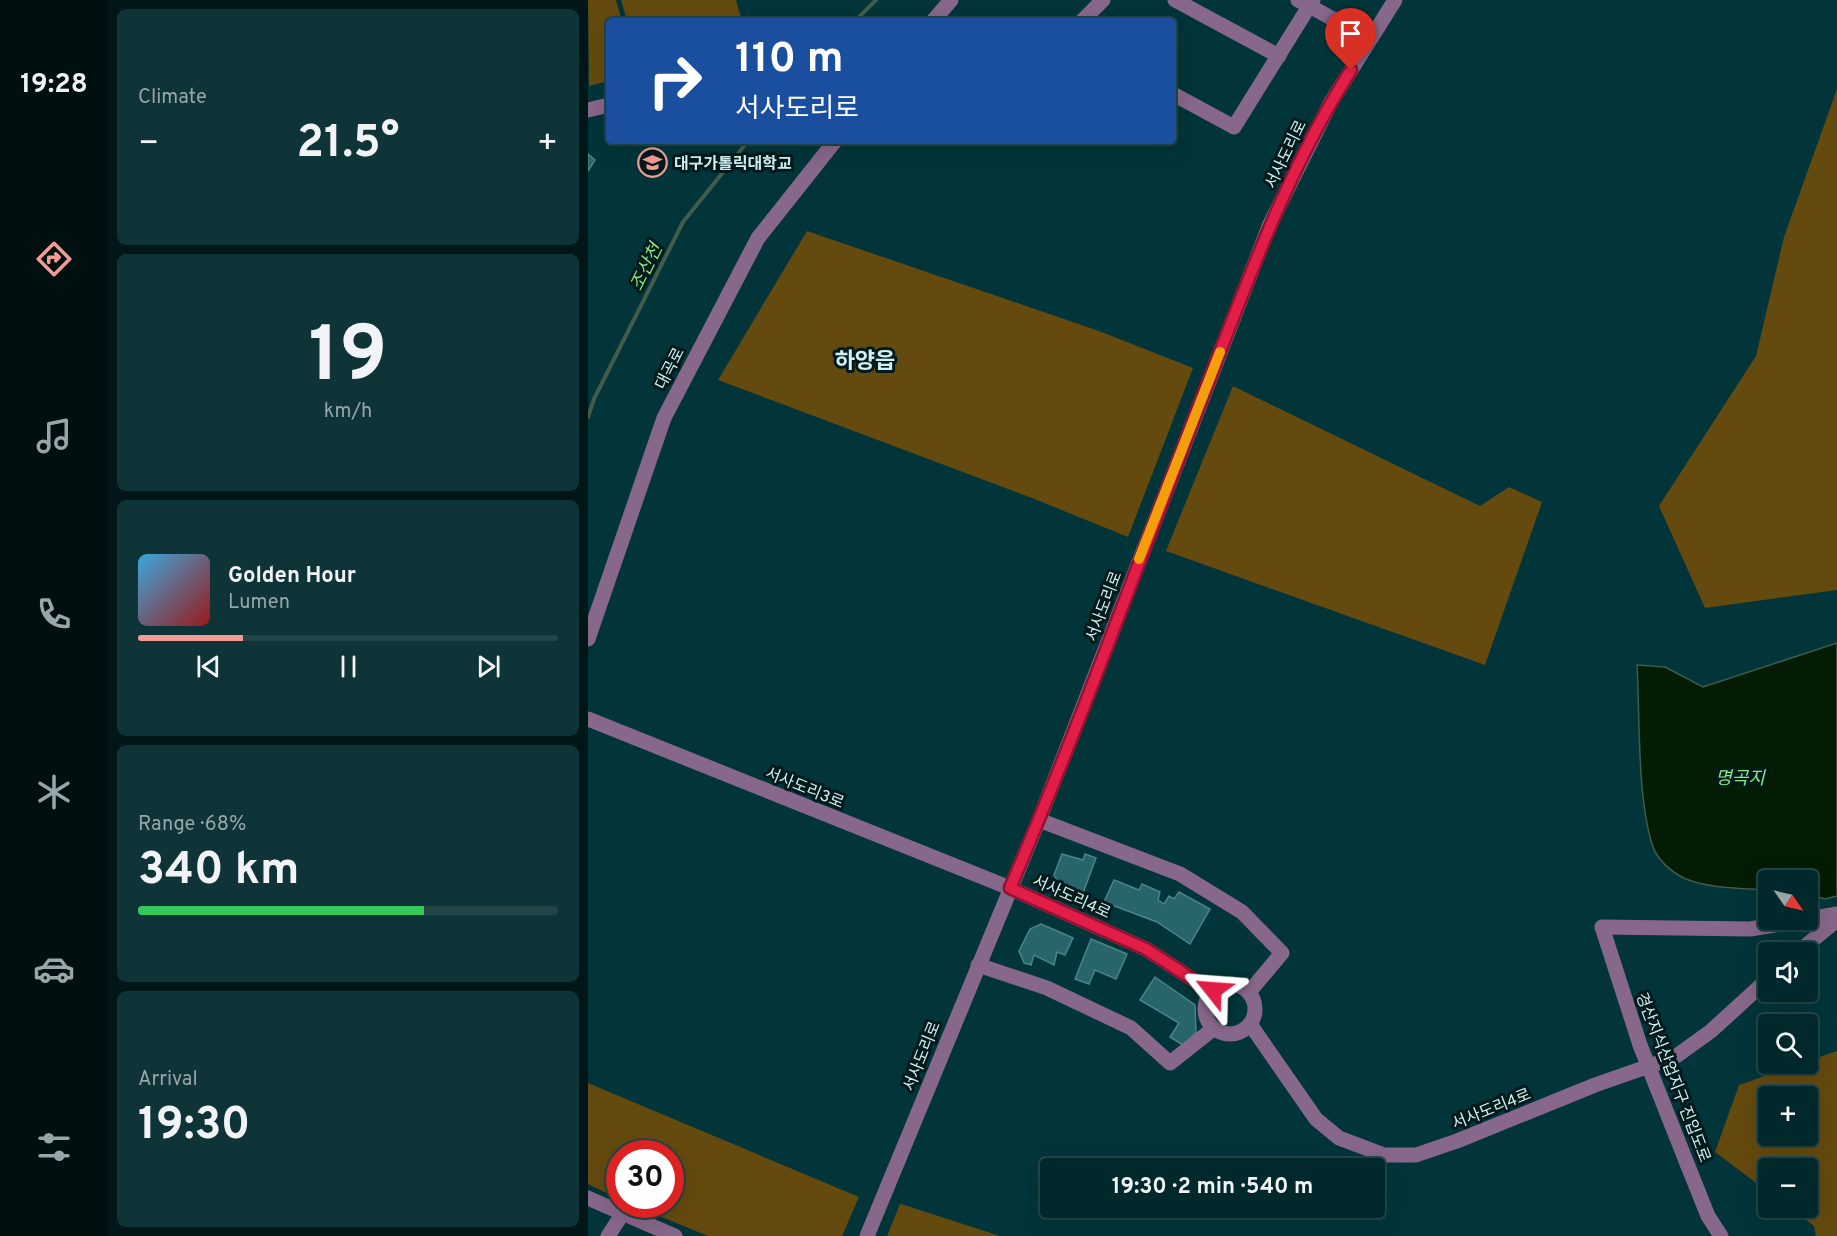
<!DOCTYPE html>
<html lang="en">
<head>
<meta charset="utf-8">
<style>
	:root { --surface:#01282b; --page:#0f3437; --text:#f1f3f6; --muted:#96a6a9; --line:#234447; --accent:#f59b96 }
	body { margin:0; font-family:Overpass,"Noto Sans KR",sans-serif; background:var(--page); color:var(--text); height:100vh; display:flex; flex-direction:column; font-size:22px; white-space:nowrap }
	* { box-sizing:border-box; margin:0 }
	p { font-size:20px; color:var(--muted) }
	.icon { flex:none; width:33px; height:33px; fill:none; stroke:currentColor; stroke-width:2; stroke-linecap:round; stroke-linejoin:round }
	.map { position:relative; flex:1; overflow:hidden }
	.drawer { display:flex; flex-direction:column; gap:9px; padding:9px; background:#011618; width:480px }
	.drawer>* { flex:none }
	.guide { position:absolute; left:18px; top:18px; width:570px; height:126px; border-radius:6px; box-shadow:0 6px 24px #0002,0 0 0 2px var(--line); background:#1a4fa0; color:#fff; overflow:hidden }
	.needle { width:39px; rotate:124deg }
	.tools { position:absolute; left:1170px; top:870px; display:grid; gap:12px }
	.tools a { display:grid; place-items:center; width:60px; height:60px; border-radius:6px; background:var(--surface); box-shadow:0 6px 24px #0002,0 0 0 2px var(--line); font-size:30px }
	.speed { position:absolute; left:18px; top:1140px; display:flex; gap:12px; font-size:30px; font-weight:700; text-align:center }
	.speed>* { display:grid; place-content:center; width:78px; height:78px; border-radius:50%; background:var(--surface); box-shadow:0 6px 24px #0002,0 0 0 2px var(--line); line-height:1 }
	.speed .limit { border:9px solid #d22; background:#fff; color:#111 }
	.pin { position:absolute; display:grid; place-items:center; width:51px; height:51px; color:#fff; margin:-62px -26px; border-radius:50% 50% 50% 0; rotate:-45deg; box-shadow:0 0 6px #0007 }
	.pin .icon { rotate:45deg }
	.me { position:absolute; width:66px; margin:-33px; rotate:298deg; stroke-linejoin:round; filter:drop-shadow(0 0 4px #0008) }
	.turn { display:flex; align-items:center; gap:21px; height:126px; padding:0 30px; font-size:27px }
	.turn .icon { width:78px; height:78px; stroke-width:2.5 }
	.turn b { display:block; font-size:42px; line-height:51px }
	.big { font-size:45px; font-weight:700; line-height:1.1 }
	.drawer .widget { flex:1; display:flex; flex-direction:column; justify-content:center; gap:9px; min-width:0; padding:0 21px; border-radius:9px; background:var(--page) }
	.drawer .dial { align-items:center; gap:0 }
	.dial b { font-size:78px; line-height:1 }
	.song { display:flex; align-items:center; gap:18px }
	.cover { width:72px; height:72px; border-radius:9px; background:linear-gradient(135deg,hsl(200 70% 55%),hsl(0 70% 35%)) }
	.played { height:6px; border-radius:3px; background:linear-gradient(90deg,var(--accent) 25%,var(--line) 25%) }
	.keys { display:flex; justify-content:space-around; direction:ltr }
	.heat { display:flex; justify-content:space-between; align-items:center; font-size:33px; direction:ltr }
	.charge { height:9px; border-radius:4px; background:linear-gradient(90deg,#34c759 68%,var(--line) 0) }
	.trip { position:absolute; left:452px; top:1158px; width:345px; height:60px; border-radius:6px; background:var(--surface); box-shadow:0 6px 24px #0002,0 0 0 2px var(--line); font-weight:700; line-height:60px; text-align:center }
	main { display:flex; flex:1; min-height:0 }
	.tabs { display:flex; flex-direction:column; width:108px; justify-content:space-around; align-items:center; background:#001011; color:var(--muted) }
	.tabs .icon { width:42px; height:42px }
	.tabs .current { color:var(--accent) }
	.tabs b { font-size:27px; color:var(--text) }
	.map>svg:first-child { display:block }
	.green { fill:#644a0f; fill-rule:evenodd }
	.water { fill:#031c03; stroke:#415c4b; stroke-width:1.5 }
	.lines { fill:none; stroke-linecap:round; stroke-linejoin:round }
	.stream { stroke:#415c4b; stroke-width:4 }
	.building { fill:#27656a; stroke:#48848a; stroke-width:1.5 }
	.minor { stroke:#87678a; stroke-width:15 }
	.minor-bridge { stroke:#87678a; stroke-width:15 }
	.route-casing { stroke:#92132f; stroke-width:15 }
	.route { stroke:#e11d48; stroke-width:10 }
	.slow { stroke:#f59e0b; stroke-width:10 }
	.labels { text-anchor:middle; stroke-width:6; stroke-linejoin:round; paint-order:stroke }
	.street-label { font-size:16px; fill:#d2f0f3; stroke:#021a1c }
	.poi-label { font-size:16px; font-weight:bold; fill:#d2f0f3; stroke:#021a1c; text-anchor:start }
	.water-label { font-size:18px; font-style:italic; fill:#84ec81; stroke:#021a1c }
	.district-label { font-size:22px; font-weight:bold; fill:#d2f0f3; stroke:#021a1c }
</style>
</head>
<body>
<main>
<nav class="tabs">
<b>19:28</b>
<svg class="icon current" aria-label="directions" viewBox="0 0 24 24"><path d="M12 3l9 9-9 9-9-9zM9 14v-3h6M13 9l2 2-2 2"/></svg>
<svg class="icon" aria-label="music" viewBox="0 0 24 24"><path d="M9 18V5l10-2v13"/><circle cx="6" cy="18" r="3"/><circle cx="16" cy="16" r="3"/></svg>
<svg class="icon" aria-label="phone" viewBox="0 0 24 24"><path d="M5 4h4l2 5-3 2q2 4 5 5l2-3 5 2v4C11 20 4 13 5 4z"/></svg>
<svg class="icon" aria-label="climate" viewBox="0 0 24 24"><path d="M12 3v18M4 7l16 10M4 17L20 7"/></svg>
<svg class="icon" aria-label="car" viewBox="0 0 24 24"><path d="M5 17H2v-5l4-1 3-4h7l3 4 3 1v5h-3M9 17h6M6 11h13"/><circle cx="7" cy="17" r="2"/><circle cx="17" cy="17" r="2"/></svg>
<svg class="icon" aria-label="filters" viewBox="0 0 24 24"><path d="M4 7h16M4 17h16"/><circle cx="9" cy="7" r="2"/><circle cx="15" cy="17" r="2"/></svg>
</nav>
<section class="drawer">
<div class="widget"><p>Climate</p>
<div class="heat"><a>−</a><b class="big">21.5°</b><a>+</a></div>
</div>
<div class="widget dial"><b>19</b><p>km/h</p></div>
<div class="widget">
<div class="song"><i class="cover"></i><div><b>Golden Hour</b><p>Lumen</p></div></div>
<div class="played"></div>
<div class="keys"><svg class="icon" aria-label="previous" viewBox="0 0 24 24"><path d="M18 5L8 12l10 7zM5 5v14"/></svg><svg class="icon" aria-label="pause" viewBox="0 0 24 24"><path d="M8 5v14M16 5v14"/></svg><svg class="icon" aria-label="next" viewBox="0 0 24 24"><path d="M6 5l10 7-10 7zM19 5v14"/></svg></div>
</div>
<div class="widget"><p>Range · 68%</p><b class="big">340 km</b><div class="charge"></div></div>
<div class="widget"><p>Arrival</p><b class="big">19:30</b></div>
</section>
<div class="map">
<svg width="1249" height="1236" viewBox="0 0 1249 1236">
	<rect width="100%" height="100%" fill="#013539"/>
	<g class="green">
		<polygon points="0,0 28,0 34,21 21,21 21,81 1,86"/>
		<polygon points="33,0 148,0 154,21 39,21"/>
		<polygon points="1249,89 1249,590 1117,608 1071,506 1168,356 1196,237"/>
		<polygon points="219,231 511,331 605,368 540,537 444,498 130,380"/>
		<polygon points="645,386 892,506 921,487 954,502 897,665 578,551"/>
		<path d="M 1249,1051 L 1249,1236 L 1228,1236 L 1226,1226 L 1202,1208 L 1220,1208 L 1220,1168 L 1180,1168 L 1180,1192 L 1127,1152 L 1151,1085 ZM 1220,1096 L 1220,1136 L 1180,1136 L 1180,1096 Z"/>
		<polygon points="0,1083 271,1197 254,1236 120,1236 44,1205 82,1204 82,1154 32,1154 31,1199 0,1184"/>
		<polygon points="312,1204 313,1204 412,1236 299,1236"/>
	</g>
	<path class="water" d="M 1249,643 L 1249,896 L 1237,899 L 1220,894 L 1220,880 L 1180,880 L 1180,890 C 1154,888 1123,889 1098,879 C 1084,873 1068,859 1064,844 C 1049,795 1052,718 1049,665 L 1077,667 L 1115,687 Z"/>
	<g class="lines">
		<g class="stream">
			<polyline points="267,21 288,0"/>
			<polyline points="0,417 6,399 95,222 160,141"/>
		</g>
	</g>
	<g class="building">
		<polygon points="0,154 7,160 0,171"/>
		<polygon points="474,854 495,860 497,854 508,858 495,893 471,884 466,875"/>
		<polygon points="526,880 551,890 554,884 572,892 570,900 576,904 581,896 586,899 591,892 622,909 602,944 569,922 516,902"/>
		<polygon points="453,924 485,938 477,955 469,952 466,965 446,955 443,965 436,963 431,951 442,929"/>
		<polygon points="503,939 539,954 528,979 507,970 501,984 487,979"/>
		<polygon points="567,977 607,1005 608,1033 595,1045 582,1037 591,1023 552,1000"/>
	</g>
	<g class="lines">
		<g class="minor">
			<polyline points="587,0 691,56"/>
			<polyline points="710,0 782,39"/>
			<polyline points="345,21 363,0"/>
			<polyline points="494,21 515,0"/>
			<polyline points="585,94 646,127 725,0"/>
			<polyline points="0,110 21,105"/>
			<polyline points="0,639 76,418 170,238 247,141"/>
			<polyline points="0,719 422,888 558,949 615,986 625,990"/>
			<polyline points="451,820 592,874 654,912 694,953 662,991"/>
			<polyline points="1220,919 1249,914"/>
			<polyline points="1210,952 1249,920"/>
			<polyline points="390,965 459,988 543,1028 582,1063 625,1029"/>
			<circle cx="642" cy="1009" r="25"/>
			<polyline points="662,1024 728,1119 751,1138 796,1155 828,1155 869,1141 1007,1085 1087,1057 1123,1031 1180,979"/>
			<polyline points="1052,1045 1014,927 1162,929 1217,920"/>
			<polyline points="1100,1166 1120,1216 1133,1236"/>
			<polyline points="0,1198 87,1236"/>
			<polyline points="20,1236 35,1213"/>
			<polyline points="279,1236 451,820 682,224 743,102 807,0"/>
		</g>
		<polyline class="minor-bridge" points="1052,1045 1100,1166"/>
	</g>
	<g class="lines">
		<defs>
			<path id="route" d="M 625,990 L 615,986 L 558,949 L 422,888 C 492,725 552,558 616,393 C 659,283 699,170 763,70"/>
		</defs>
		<use href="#route" class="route-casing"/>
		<use href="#route" class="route"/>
		<polyline class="slow" points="551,559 632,352"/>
	</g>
	<defs>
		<symbol id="university-ring" viewBox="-11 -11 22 22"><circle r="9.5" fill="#021a1c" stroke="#f59b96" stroke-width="1.5"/><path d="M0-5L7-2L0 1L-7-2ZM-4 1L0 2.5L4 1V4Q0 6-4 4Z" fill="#f59b96"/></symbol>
	</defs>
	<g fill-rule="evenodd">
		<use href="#university-ring" x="48" y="146" width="33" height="33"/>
	</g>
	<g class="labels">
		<g class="street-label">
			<text transform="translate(697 154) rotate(-64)" y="6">서사도리로</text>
			<text transform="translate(81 368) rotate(-63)" y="6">대곡로</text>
			<text transform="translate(515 606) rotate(-69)" y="6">서사도리로</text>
			<text transform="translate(217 787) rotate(22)" y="6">서사도리3로</text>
			<text transform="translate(484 896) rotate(24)" y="6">서사도리4로</text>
			<text transform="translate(333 1056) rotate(-68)" y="6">서사도리로</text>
			<text transform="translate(1086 1077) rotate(69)" y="6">경산지식산업지구 진입도로</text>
			<text transform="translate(903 1108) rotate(-22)" y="6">서사도리4로</text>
		</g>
		<g class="poi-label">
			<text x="86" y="169">대구가톨릭대학교</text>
		</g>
		<g class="water-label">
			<text transform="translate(58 267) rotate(-64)" y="6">조산천</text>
			<text x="1152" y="784">명곡지</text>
		</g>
		<g class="district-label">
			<text x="277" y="368">하양읍</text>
		</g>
	</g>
</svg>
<div class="tools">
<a><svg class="needle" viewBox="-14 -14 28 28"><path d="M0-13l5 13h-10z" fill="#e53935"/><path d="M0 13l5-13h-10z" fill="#96a6a9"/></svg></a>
<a><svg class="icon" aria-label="sound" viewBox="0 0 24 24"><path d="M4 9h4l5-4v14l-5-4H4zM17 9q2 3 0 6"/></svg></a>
<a><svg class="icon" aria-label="search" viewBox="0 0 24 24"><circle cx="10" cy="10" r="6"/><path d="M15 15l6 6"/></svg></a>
<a>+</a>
<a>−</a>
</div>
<div class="speed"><div class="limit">30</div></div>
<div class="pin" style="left:763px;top:70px;background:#d93025"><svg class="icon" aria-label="arrive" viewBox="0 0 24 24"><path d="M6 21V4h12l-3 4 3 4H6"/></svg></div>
<svg class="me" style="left:625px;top:990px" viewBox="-20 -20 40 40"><path d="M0-17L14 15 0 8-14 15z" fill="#e11d48" stroke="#fff" stroke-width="4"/></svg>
<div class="trip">19:30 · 2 min · 540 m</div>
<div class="guide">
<div class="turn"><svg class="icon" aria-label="right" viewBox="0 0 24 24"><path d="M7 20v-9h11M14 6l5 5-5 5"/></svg><div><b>110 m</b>서사도리로</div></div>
</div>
</div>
</main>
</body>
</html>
